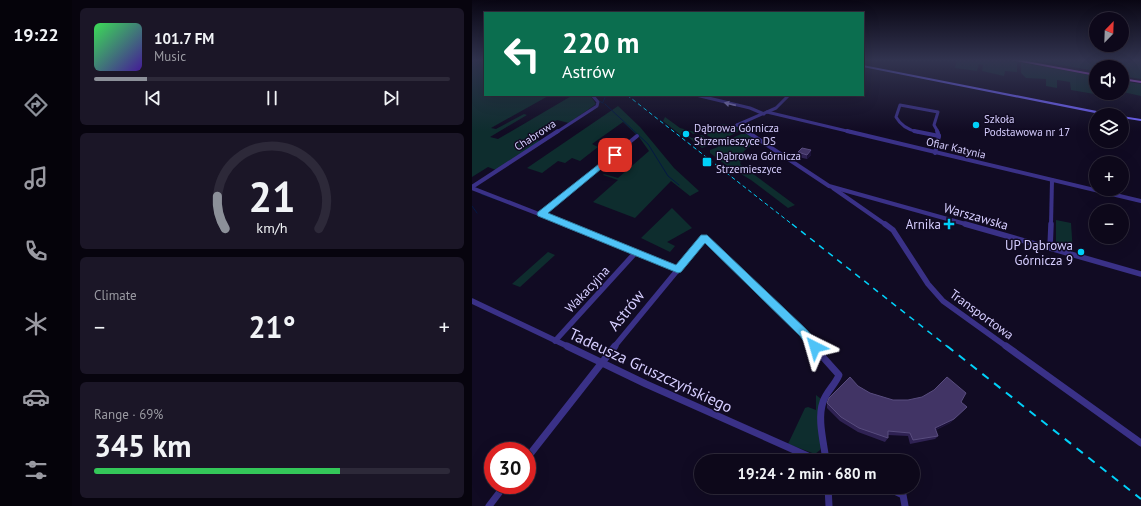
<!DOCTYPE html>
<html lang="en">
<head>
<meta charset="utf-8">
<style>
	:root { --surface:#0d081a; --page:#1b1627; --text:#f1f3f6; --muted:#9a9aa2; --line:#2d2939; --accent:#8c9099 }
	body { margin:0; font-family:"PT Sans",sans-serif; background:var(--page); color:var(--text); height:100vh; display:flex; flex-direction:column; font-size:15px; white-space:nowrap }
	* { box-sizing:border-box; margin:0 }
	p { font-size:13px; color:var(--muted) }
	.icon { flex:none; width:22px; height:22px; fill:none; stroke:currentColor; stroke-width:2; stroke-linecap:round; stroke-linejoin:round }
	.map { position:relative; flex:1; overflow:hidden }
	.details { display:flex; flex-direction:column; gap:8px; padding:8px; background:#07040e; width:400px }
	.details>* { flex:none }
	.banner { position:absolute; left:12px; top:12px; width:380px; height:84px; border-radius:0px; box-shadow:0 4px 16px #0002,0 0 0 1px var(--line); background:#0b6e4f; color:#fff; overflow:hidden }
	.needle { width:26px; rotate:23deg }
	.tools { position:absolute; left:617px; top:12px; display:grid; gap:8px }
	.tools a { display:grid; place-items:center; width:40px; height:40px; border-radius:50%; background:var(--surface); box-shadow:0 4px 16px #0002,0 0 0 1px var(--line); font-size:20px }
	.speed { position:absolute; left:12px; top:442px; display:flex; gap:8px; font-size:20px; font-weight:700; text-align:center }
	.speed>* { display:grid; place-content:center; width:52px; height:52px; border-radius:50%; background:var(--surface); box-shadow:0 4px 16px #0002,0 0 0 1px var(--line); line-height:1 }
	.speed .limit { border:6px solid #d22; background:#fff; color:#111 }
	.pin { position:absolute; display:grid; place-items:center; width:34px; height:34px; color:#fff; margin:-17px; border-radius:8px; box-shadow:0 2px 6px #0006 }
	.me { position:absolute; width:44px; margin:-22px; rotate:320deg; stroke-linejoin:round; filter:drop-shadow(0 0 3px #0008) }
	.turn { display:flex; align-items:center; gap:14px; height:84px; padding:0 12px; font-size:18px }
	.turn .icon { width:52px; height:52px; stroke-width:2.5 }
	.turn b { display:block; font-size:28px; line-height:34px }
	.big { font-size:30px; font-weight:700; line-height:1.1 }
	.details .tile { flex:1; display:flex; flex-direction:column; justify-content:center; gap:6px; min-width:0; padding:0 14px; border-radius:6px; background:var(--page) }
	.details .dial { align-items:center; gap:0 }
	.dial svg { height:104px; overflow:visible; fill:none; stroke:var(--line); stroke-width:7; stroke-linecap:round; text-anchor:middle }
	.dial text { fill:var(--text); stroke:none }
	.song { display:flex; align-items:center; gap:12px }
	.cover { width:48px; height:48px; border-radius:6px; background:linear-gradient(135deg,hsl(130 70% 55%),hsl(260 70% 35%)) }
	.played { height:4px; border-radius:2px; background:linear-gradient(90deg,var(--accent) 15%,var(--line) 15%) }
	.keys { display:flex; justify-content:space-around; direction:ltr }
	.heat { display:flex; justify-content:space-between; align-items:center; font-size:22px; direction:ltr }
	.charge { height:6px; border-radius:3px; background:linear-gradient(90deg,#34c759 69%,var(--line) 0) }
	.trip { position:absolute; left:222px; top:454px; width:226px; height:40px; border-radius:20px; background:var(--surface); box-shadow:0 4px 16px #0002,0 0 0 1px var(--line); font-weight:700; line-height:40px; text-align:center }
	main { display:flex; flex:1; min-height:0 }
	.tab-bar { display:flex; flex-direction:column; width:72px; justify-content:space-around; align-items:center; background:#05030a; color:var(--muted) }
	.tab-bar .icon { width:28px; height:28px }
	.tab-bar .active { color:var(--accent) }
	.tab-bar b { font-size:18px; color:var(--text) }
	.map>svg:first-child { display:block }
	.green { fill:#0e2d2e }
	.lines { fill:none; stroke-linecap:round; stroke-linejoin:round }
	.stream { stroke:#041843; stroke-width:1 }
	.street-far3 { stroke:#3a3187; stroke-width:3 }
	.street-far2 { stroke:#3a3187; stroke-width:4 }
	.street-far1 { stroke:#3a3187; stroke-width:5.5 }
	.street { stroke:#3a3187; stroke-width:7 }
	.secondary { fill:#7265ff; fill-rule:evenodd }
	.primary { fill:#c955ff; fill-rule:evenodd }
	.rail-far2 { stroke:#00d1f9; stroke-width:1; stroke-dasharray:4 3; stroke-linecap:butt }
	.rail-far1 { stroke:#00d1f9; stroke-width:1.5; stroke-dasharray:6 5.5; stroke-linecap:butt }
	.rail { stroke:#00d1f9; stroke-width:2; stroke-dasharray:8 7; stroke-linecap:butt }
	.wall { fill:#2f2253 }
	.shaded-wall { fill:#1b1138 }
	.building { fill:#413465; stroke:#584c7e }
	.oneway { fill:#8078bd }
	.route { fill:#4fc3f7; stroke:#337fa1 }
	.poi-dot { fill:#00d1f9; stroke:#110b23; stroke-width:1.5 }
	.labels { text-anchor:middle; stroke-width:3; stroke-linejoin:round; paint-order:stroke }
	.far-poi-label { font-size:11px; fill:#d6ceff; stroke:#110b23; text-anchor:start }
	.far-street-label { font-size:11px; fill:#d6ceff; stroke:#110b23 }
	.street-label { font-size:13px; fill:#d6ceff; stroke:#110b23 }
	.poi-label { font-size:13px; fill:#d6ceff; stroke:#110b23; text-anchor:end }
	.near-street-label { font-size:16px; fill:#d6ceff; stroke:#110b23 }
</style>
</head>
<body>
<main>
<nav class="tab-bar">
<b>19:22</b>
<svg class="icon active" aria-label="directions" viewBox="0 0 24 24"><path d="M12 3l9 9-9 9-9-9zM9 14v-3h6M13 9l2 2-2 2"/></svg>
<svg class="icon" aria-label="music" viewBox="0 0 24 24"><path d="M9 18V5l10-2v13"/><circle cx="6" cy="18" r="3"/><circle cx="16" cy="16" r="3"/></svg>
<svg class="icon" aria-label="phone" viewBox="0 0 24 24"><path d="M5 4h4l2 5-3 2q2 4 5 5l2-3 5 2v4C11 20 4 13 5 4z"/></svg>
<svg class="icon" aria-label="climate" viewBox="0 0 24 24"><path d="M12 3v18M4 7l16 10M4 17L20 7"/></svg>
<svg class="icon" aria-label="car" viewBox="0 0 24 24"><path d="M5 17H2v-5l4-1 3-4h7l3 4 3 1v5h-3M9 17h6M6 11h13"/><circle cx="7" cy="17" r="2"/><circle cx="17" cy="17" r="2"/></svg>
<svg class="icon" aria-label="filters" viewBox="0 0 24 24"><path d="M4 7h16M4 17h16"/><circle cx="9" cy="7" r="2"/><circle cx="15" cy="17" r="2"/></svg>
</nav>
<section class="details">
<div class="tile">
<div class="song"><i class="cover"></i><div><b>101.7 FM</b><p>Music</p></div></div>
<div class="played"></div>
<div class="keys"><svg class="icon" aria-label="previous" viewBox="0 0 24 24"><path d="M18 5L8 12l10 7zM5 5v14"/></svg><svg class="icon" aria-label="pause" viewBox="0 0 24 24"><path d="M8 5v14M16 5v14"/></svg><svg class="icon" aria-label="next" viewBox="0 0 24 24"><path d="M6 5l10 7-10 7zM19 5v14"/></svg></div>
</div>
<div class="tile dial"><svg viewBox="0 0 100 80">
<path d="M14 69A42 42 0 1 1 86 69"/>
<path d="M14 69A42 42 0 0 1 8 44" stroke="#8c9099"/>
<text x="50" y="56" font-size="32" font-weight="700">21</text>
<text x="50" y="72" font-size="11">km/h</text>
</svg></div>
<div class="tile"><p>Climate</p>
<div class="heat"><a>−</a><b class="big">21°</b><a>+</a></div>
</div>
<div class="tile"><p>Range · 69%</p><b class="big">345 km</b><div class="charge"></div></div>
</section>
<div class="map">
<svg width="669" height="506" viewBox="0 0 669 506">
	<rect width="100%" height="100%" fill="#110b23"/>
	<g class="green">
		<polygon points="0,60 13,60 13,95 78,95 19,128 24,129 52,114 55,115 18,137 26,139 101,95 118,95 124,104 97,123 85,120 57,138 69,141 24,170 16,167 0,177"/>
		<polygon points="485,60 534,60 624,76 624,93 633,93 634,96 599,90 598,82 585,80 585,88 574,86 574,79 554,78 549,73 549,63 545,63 545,72 533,71 532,76 510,71 511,65 507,64 505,71 483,68"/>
		<polygon points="558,60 669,60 669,79 650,76 650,67 624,67 624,71"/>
		<polygon points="650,81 669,84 669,96 651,92"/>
		<polygon points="146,106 168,127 202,168 227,191 218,196 199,181 163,218 121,202 146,180 131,175 132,174 146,178 177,151 167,137 151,122 120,144 126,147 108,161 100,158 93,163 86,161 70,173 55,168"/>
		<polygon points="193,117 208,128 227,133 221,134 216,130 209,133 220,138 230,135 241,144 230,148 216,137 210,136 191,121"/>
		<polygon points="251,124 264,126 266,129 266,132 247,141 243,140 233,134 235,130"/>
		<polygon points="269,134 276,134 285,141 272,151 268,164 323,205 316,208 279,180 254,165 238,153 238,150 246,147 245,145"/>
		<polygon points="200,208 220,228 195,242 203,246 198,252 169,238"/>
		<polygon points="584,220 599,223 601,253 586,249 584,246"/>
		<polygon points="76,252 83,255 48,287 40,284"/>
		<polygon points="344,395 349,399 350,444 348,450 343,454 316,444 333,408 336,407 344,410"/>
	</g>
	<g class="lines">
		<g class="stream">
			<polyline points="127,101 131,103"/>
			<polyline points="131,102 134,95"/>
			<polyline points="133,104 176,144 196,176 207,185"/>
			<polyline points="9,194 26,200"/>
			<polyline points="0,206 5,213"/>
		</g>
		<g class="street-far3">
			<polyline points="224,95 278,108 292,114"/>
			<polyline points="295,112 379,132"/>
			<polyline points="265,125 276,132"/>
			<polyline points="265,125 304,108 317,95"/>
			<polyline points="85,132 125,106 126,102 120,95"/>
			<path d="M 446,132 C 436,130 429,126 424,117 L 428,105 L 466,112 L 462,125 L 466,132"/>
		</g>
		<g class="street-far2">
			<polyline points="274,131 357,186 497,225"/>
			<polyline points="375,131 669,201"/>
			<polyline points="442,131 467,136"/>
			<polyline points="465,131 467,136"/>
			<polyline points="463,153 467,136"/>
			<polyline points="0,187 86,131"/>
			<polyline points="0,188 95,225"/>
			<polyline points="361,188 414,225"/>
			<polyline points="69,214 165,136"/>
			<polyline points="579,225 580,180"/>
		</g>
		<g class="street-far1">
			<polyline points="92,224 206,269"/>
			<polyline points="413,224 421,230 456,284 471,301 535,347"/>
			<polyline points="493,224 669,274"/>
			<polyline points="578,248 579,224"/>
			<polyline points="0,301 97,347"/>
			<polyline points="83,341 164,252"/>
			<polyline points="142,347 232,238 332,333 342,347"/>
		</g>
		<g class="street">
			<polyline points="95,346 174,384 347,461"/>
			<path d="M 341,346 L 367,375 C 363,385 354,392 351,402 C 345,419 352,443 354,461"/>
			<polyline points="534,346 669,443"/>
			<polyline points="55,458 143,346"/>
			<polyline points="356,487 357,506"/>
			<polyline points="414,487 431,495 433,506"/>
			<polyline points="17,506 33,485"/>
		</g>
		<g class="secondary">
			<polygon points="391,65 640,114 642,115 633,115 391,67"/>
			<polygon points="650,116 669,119 669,121 650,118"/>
		</g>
		<g class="primary">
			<polygon points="538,60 549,60 624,74 624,76"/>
			<polygon points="650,78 669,81 669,83 650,80"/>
		</g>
		<polyline class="rail-far2" points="155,95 321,225"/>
		<polyline class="rail-far1" points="320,224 476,347"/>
		<polyline class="rail" points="475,346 669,499"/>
	</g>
	<g class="wall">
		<polygon points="326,152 339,155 335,159 326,157"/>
		<polygon points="386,386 398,393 421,400 489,402 495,407 478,423 464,430 466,436 463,439 438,444 436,436 416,435 416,438 413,442 386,432 368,421 355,408 355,403"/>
	</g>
	<g class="shaded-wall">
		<polygon points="339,150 339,155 335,159 335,155"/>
		<polygon points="495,407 478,423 459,432 463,428"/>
	</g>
	<g class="building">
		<polygon points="330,148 339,150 335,155 326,152"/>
		<polygon points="378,377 386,386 398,393 421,400 436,400 450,397 462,390 475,377 494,393 489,402 495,407 482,419 463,428 466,436 441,440 438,433 416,431 416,438 387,428 369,417 355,403 357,398"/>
	</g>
	<defs><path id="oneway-solid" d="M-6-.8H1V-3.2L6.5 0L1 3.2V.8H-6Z"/></defs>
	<use class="oneway" href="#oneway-solid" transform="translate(258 104) rotate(-167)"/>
	<linearGradient id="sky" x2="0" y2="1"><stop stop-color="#090613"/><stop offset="0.46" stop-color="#323450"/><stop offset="1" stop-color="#323450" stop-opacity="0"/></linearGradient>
	<rect width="669" height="131" fill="url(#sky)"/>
	<polygon class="route" points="141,153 146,155 76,213 204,265 229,235 235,235 335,330 349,347 347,351 343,352 339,351 328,336 233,243 209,272 206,273 66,216 65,214 66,212"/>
	<g class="poi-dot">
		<circle cx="504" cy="125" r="4"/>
		<circle cx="214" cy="134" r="4"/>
		<rect x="230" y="157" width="10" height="10" rx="2"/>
		<path d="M475 218h4v4h4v4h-4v4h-4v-4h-4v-4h4z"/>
		<circle cx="609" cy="252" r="4"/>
	</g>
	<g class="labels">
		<g class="far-poi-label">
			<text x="512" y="123">Szkoła<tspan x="512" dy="13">Podstawowa nr 17</tspan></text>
			<text x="222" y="132">Dąbrowa Górnicza<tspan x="222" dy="13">Strzemieszyce DS</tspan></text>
			<text x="244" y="160">Dąbrowa Górnicza<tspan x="244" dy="13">Strzemieszyce</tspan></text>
		</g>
		<g class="far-street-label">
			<text transform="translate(63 135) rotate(-33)" y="4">Chabrowa</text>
			<text transform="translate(484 148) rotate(13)" y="4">Ofiar Katynia</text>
		</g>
		<g class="street-label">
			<text transform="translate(504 216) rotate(16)" y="5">Warszawska</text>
			<text transform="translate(115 289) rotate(-47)" y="5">Wakacyjna</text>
			<text transform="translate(510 314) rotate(36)" y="5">Transportowa</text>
		</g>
		<g class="poi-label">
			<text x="469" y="229">Arnika</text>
			<text x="601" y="250">UP Dąbrowa<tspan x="601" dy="15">Górnicza 9</tspan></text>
		</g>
		<g class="near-street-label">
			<text transform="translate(154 310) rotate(-51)" y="6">Astrów</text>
			<text transform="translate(179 370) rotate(25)" y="6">Tadeusza Gruszczyńskiego</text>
		</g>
	</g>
</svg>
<div class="tools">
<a><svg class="needle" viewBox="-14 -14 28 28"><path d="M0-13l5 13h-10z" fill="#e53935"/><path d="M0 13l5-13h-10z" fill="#9a9aa2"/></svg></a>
<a><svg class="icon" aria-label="sound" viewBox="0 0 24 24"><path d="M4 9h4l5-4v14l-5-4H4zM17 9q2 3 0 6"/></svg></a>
<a><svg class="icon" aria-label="layers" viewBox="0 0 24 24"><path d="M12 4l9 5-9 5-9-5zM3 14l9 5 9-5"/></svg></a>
<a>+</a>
<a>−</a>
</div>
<div class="speed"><div class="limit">30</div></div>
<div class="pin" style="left:143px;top:155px;background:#d93025"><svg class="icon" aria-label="arrive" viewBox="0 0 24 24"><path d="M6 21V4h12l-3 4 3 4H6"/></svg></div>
<svg class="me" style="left:343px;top:347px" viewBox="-20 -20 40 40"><path d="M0-17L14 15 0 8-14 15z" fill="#4fc3f7" stroke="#fff" stroke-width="4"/></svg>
<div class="trip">19:24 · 2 min · 680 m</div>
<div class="banner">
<div class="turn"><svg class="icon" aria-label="left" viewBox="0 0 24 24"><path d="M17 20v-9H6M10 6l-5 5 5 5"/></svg><div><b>220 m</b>Astrów</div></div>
</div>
</div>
</main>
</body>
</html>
